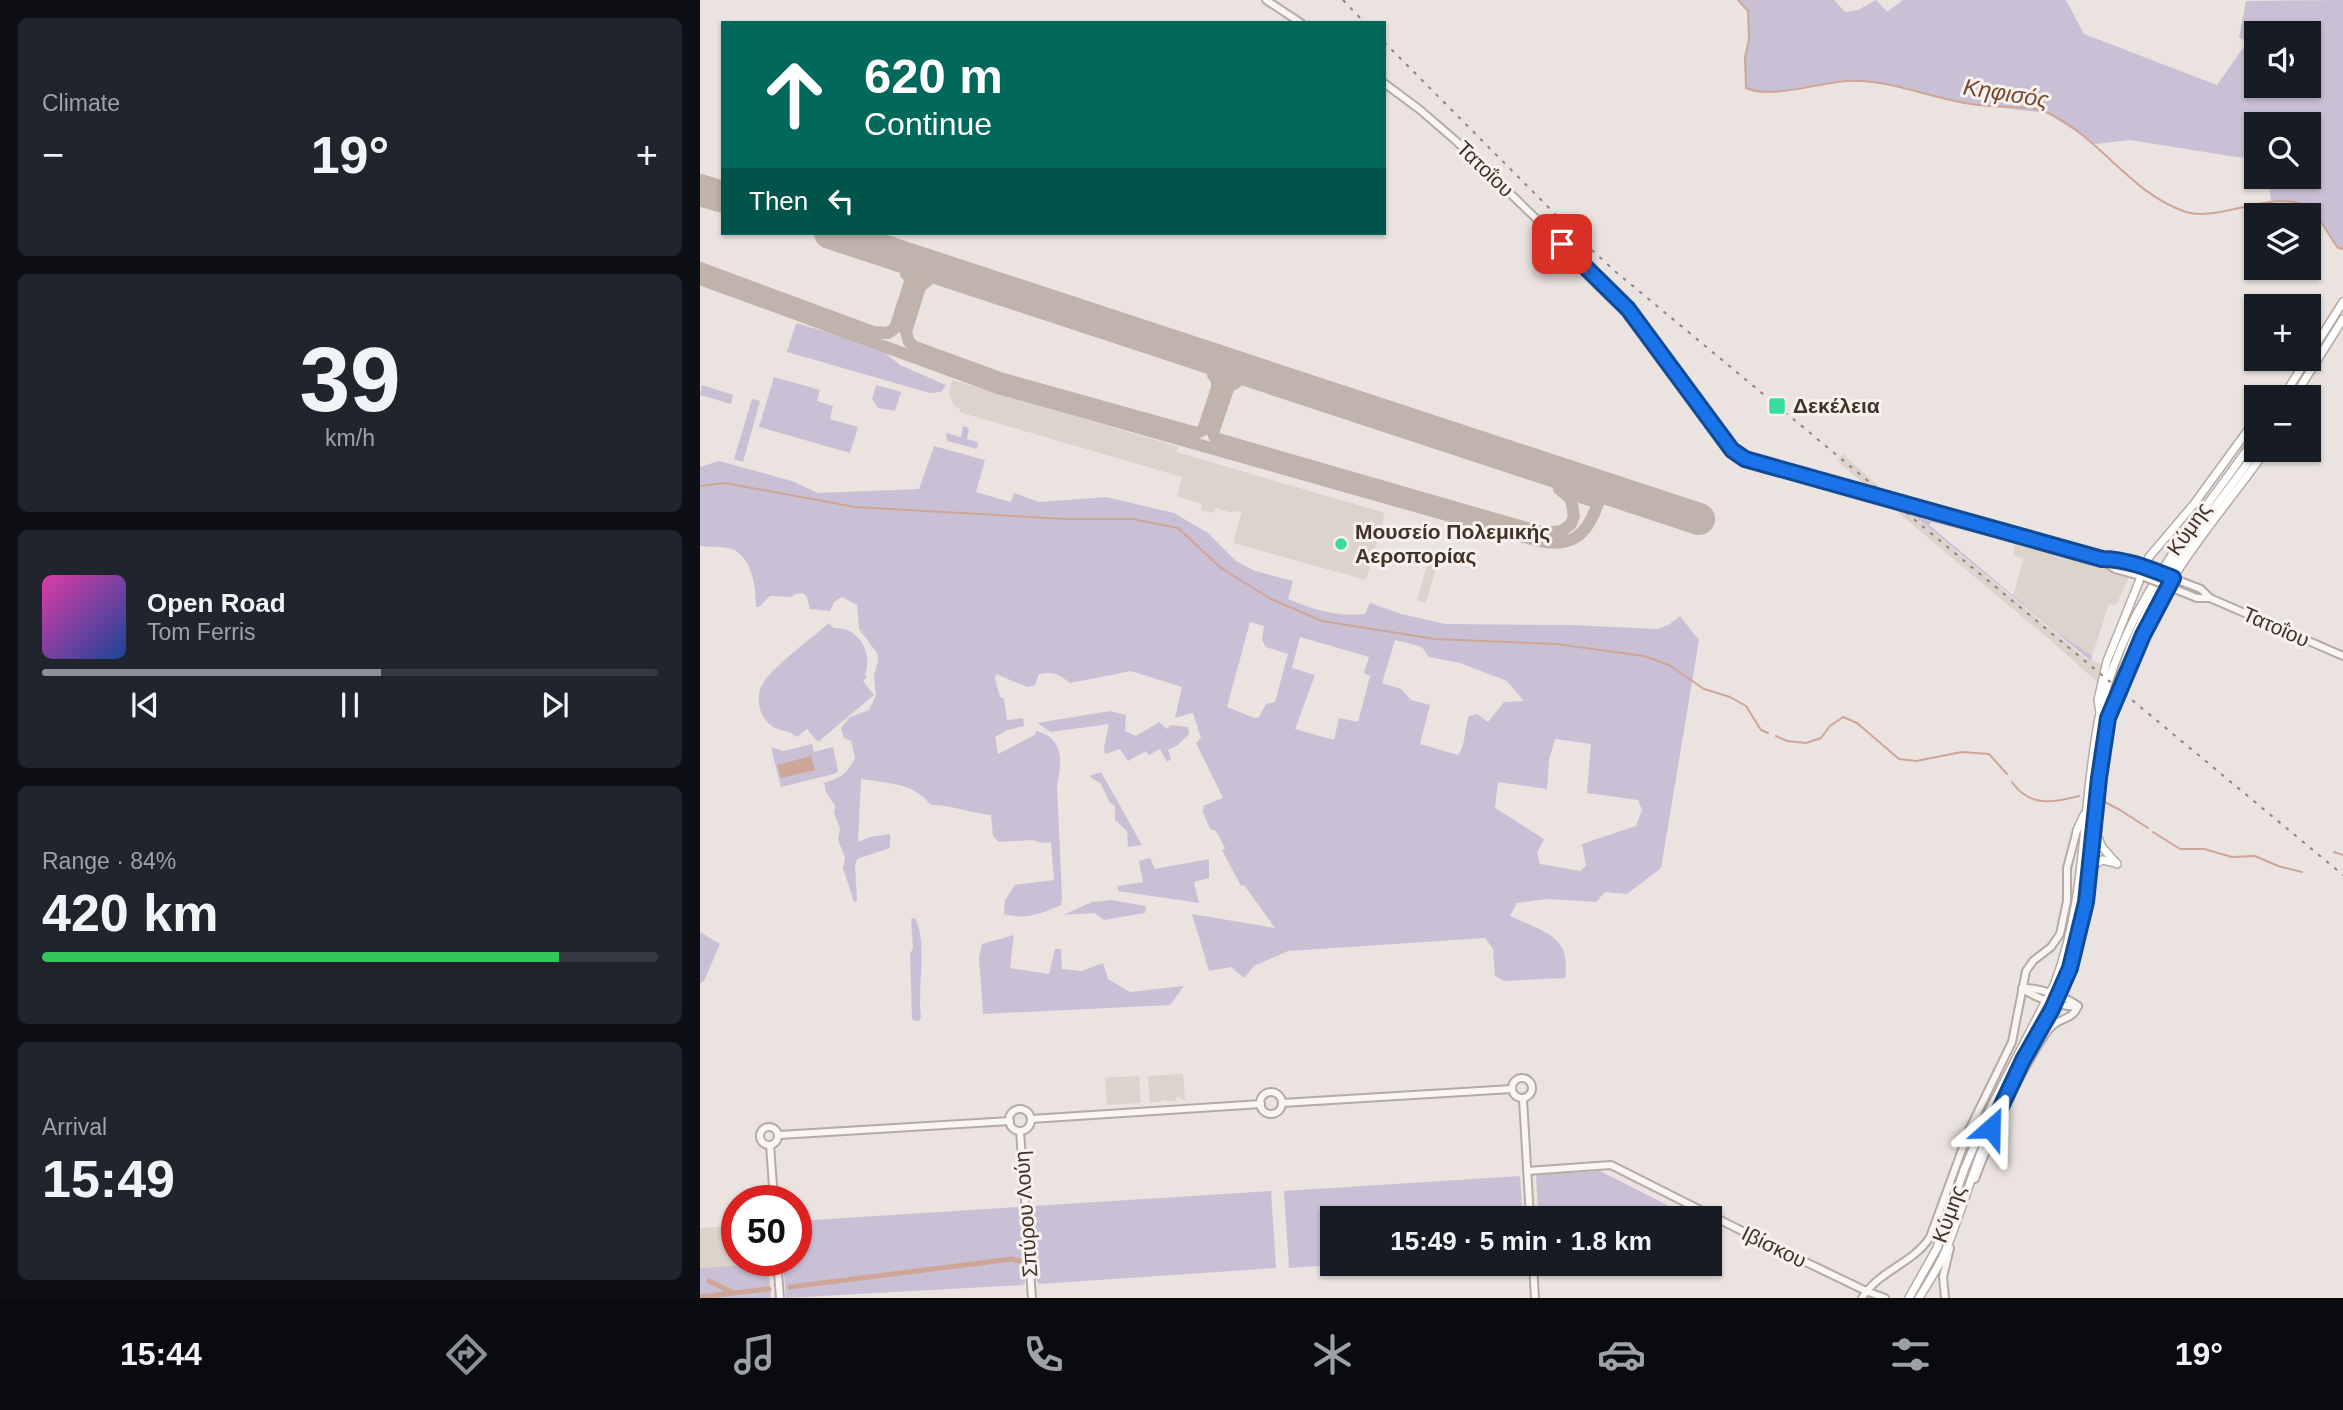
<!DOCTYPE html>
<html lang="en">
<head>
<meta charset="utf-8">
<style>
	:root { --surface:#171b24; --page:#20242c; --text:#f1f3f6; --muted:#9ea1a6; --line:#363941; --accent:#8c9099 }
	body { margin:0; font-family:Helvetica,sans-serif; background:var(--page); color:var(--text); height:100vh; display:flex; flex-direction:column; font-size:26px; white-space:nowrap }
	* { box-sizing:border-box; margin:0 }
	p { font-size:23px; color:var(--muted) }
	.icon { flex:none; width:38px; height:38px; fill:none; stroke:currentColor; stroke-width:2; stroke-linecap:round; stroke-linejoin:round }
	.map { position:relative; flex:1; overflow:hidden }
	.details { display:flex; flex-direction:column; gap:18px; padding:18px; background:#0d0f14; width:700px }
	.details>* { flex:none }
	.hud { position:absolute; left:21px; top:21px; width:665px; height:214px; border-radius:0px; box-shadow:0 2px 5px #0004; background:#00695c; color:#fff; overflow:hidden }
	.controls { position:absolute; left:1544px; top:21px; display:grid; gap:14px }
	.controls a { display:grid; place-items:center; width:77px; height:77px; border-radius:0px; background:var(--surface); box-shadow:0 2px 5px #0004; font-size:35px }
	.speed { position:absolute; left:21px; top:1185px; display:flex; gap:14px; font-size:35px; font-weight:700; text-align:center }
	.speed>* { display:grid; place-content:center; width:91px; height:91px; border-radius:50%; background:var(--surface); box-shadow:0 2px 5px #0004; line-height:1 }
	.speed .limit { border:10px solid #d22; background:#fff; color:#111 }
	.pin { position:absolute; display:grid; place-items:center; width:60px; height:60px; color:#fff; margin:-30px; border-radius:14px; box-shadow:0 4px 10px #0006 }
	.me { position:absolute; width:77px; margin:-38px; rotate:25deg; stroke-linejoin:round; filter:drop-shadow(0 0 5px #0008) }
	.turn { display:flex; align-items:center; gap:24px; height:147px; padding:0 28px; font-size:32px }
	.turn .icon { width:91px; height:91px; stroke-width:2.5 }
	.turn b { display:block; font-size:49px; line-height:60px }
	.then { display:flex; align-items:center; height:66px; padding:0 28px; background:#0003; gap:14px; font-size:26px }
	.big { font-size:52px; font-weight:700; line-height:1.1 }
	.details .tile { flex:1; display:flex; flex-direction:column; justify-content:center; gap:10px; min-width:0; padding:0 24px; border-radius:10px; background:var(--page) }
	.details .dial { align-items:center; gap:0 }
	.dial b { font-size:91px; line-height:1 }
	.song { display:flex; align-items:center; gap:21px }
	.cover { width:84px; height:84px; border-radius:10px; background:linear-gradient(135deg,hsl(320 70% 55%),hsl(220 70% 35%)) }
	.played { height:7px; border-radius:4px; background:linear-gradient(90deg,var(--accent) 55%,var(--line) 55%) }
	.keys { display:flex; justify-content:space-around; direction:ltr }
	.heat { display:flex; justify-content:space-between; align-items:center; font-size:38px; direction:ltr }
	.charge { height:10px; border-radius:5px; background:linear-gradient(90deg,#34c759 84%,var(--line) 0) }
	.trip { position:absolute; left:620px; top:1206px; width:402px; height:70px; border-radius:0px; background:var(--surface); box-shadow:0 2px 5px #0004; font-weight:700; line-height:70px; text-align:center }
	.tab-bar { display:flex; height:112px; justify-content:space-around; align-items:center; background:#090b0e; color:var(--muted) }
	.tab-bar .icon { width:49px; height:49px }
	.tab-bar .current { color:var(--accent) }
	.tab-bar b { font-size:32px; color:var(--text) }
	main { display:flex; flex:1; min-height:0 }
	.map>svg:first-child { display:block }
	.built { fill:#dcd3cd }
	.green { fill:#cac0d5; fill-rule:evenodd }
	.water { fill:#cea697 }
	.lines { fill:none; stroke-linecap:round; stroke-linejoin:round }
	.stream { stroke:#cea697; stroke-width:2 }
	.canal { stroke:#cea697; stroke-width:5 }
	.taxiway { stroke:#c0b3ac; stroke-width:12 }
	.runway { stroke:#c0b3ac; stroke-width:32 }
	.tertiary-casing { stroke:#b5aaa5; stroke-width:10 }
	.secondary-casing { stroke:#b5aaa5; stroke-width:10 }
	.tertiary { stroke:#f8f5f3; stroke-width:6 }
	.secondary { stroke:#fff; stroke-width:7 }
	.rail { stroke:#958377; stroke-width:2; stroke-dasharray:3.5 7; stroke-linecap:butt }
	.tertiary-bridge-casing { stroke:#b5aaa5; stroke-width:10; stroke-linecap:butt }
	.tertiary-bridge { stroke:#f8f5f3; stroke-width:6 }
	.route-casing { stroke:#114b97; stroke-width:18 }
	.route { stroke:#1a73e8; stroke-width:12 }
	.poi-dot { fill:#38dc9b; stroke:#f7f2ef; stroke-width:2.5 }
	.labels { text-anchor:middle; stroke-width:6; stroke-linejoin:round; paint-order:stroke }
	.street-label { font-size:21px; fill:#433227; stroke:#f7f2ef }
	.poi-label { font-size:21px; font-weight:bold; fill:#433227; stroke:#f7f2ef; text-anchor:start }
	.water-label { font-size:23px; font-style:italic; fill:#7b452c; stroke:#f7f2ef }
</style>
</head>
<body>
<main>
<section class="details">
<div class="tile"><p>Climate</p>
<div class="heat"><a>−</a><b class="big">19°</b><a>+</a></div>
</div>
<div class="tile dial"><b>39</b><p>km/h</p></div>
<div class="tile">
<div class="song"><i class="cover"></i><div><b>Open Road</b><p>Tom Ferris</p></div></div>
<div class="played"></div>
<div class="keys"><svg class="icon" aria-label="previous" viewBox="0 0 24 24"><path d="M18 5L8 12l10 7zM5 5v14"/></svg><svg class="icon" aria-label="pause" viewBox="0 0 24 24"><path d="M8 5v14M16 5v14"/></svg><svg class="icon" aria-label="next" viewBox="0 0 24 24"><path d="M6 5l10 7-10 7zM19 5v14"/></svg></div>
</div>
<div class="tile"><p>Range · 84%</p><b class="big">420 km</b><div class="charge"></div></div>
<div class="tile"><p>Arrival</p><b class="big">15:49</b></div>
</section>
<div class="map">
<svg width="1643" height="1298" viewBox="0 0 1643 1298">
	<rect width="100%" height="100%" fill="#eae3e0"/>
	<g class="built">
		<polygon points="252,380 479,447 476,452 685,513 666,580 533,543 542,511 529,512 516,508 514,513 501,510 502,504 477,496 482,477 259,412 260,408 255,407 249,395"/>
		<polygon points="1143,454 1186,493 1385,658 1399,663 1423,683 1418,701 1357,646 1137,461"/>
		<polygon points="1316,539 1381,557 1381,560 1429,577 1416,605 1409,604 1392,656 1353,629 1313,596 1323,559 1313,555"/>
		<polygon points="731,551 740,554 726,603 717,600"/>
		<polygon points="483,1074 485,1100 482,1100 481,1097 476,1097 476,1101 465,1101 463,1099 460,1102 450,1102 448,1076"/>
		<polygon points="439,1076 441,1103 407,1105 405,1078"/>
		<polygon points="913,1207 914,1218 839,1218 838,1211"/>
		<polygon points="25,1226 37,1226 37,1260 68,1260 68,1263 0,1268 0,1228"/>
	</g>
	<g class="green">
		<path d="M 1038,0 L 1134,0 L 1145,12 L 1158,10 L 1176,0 L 1187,12 L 1203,0 L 1366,0 L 1384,34 L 1517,85 L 1548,41 L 1539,38 L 1546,1 L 1643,0 L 1643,249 L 1638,248 C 1614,214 1616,203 1571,202 L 1568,177 L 1608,177 L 1608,124 L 1556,124 L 1556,158 L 1536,157 L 1430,140 L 1395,144 L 1347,113 L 1268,104 L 1190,85 L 1149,80 L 1076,91 L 1055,92 L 1046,88 L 1045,57 L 1049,39 L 1048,11 ZM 1556,33 L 1608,33 L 1608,86 L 1556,86 Z"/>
		<polygon points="96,323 178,347 200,365 246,385 241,392 230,393 87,352"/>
		<polygon points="74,377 120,390 117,401 133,406 130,419 158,427 150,453 59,427"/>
		<polygon points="2,385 33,395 31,404 0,395"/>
		<polygon points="176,385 201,392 195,411 178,408 172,399"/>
		<polygon points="52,399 60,401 43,462 34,459"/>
		<polygon points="263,426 269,428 267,439 278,442 277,449 247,441 246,433 261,437"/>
		<polygon points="1556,441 1556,447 1533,478 1431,637 1396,776 1383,902 1379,923 1377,922 1397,751 1403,715 1415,672 1436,618 1479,548"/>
		<path d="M 234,446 L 285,460 L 276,492 L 311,502 L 314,493 L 339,502 L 406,497 L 474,513 L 508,533 L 536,561 L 555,571 L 593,581 L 588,599 C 614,610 637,617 665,614 L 670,603 L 701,614 L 745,624 L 871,625 L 958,629 L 970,624 L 980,616 L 999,640 L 961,868 L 927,894 L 905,892 L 896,902 L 847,899 L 817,903 L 810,916 C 843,932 872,935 865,978 L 804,981 L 795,976 L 793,949 L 785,938 L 588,951 L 554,966 L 544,978 L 531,967 L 509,971 L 492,914 L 575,928 L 544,885 L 541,886 L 522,850 L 525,848 L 516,831 L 510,829 L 502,810 L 504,809 L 503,806 L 523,798 L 496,743 L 501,738 L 493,713 L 475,718 L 482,687 L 431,671 L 370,683 C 359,674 353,671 339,674 L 335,685 L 327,687 L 296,674 L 295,679 L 300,697 L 304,699 L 307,720 L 323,718 L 324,726 L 308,730 L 295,737 L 298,754 L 335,735 L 336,731 C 363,737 363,761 357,785 L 362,897 L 361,905 C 341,914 325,920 304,914 L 305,900 L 315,885 L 354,880 L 351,842 L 342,843 L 332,840 L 299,842 L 293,836 L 291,815 C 269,813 254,805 231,805 C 214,783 187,783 161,779 L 158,842 L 170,837 L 190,834 L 190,848 L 157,859 L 155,866 L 157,901 L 154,902 L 143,868 L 145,858 L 138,840 L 140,829 L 134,812 L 135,806 L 126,792 L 124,783 C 142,777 146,775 155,758 L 151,741 L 144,738 L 141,728 L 150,717 L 169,710 L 176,695 L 174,676 L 178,660 L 177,653 L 159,629 L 157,605 L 142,597 L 134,602 L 130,611 L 110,609 L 107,597 L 103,593 L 95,594 L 92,597 L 70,596 L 59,607 L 56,607 C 56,589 53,560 34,550 C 26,546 10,547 0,546 L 0,467 L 19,461 L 92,481 L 118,493 L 219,489 ZM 550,622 L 564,626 L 562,640 L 566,647 L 588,654 L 575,702 L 566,704 L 559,717 L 555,718 L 527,707 ZM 600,637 L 669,657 L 664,673 L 670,676 L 658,722 L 639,718 L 634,740 L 595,729 L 615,675 L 592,668 ZM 695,640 L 722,647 L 729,657 L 760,663 L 807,681 L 824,701 L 804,702 L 788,722 L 777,714 L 769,716 C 764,729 766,745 758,755 L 720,744 L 730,705 L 711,700 L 701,689 L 682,683 ZM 855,739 L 891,744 L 887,793 L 938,800 L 942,810 L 936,826 L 882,844 L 886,866 L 880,871 L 840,864 L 837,853 L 844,839 L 795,808 L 798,782 L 847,789 L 849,760 Z"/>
		<polygon points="1201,505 1329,541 1329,543 1317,539 1316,543 1231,522 1229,525 1353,629 1392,656 1391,661"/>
		<path d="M 129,623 L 134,628 C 159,627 173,652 165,675 L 167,677 L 163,681 L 174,695 L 118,742 L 107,729 L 97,737 C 88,728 74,733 65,719 C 58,710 57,697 61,687 C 68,670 113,637 129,623 Z"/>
		<polygon points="410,711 426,715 425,731 436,736 459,722 467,729 471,725 488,727 489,734 478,745 468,750 471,759 467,762 460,749 449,755 446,751 428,761 420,749 405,754 404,747 409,724 351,732 337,723"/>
		<polygon points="112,744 114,752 133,747 138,771 134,774 81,787 71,747 83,751"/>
		<polygon points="401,772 442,845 428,847 427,831 415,820 415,806 410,803 401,784 389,776"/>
		<polygon points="450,858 455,869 509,859 509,878 494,882 499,903 418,891 418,886 443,882 439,861"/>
		<polygon points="411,900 446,906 445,913 404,920 395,913 363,915 392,902"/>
		<path d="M 215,918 C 228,943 217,988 221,1017 L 219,1021 L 215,1021 L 212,1019 L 210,954 L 213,948 L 211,919 Z"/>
		<polygon points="0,932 20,944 4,981 0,983"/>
		<polygon points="314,935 310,968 349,974 355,949 361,949 362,969 382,971 403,963 408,979 430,992 484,986 470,1005 283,1014 279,957 282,944"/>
		<polygon points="900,1171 975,1209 974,1218 914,1218 913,1207 838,1211 836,1175"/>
		<polygon points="820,1176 823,1218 632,1218 632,1264 653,1264 589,1268 584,1191"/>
		<polygon points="571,1191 576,1268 339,1284 335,1279 331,1209 333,1206"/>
		<polygon points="318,1207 320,1208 325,1282 323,1285 86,1298 83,1260 96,1260 96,1221"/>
		<polygon points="68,1263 71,1298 0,1298 0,1268"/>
	</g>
	<polygon class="water" points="111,756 115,770 81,778 77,765"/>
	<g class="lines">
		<g class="stream">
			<path d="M 1038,0 L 1048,11 L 1049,39 L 1045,57 L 1046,88 C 1071,99 1118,83 1146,81 C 1184,78 1228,97 1265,103 C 1289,108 1315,105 1339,110 C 1352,113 1361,120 1372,127 C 1410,154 1440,197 1486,212 C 1519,223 1583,185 1610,209 C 1621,219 1629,236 1638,248 L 1643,249"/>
			<polyline points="0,486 25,483 155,507 366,519 432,519 478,528 521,568 571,599 622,621 735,639 856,644 944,656 969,665 1004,689 1030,697 1046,706 1061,730 1068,733"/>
			<polyline points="1076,736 1087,741 1106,743 1121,738 1130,726 1143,717 1157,723 1199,759 1216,761 1262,752 1289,754 1307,774"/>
			<path d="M 1312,782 C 1329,807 1353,803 1379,796"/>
			<polyline points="1401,800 1420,810 1448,828"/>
			<polyline points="1453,832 1480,849 1504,849 1532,857 1555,856 1578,866 1602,872"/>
			<polyline points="1634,852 1643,855"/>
		</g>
		<g class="canal">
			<polyline points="9,1281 33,1293"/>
			<polyline points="90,1287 312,1259 319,1261"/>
			<polyline points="0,1297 69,1289"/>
		</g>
		<g class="taxiway">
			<polyline points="0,268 173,332 188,333 195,328 210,282 209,276 206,274 227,281 220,287 206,332 209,342 215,347 300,378 497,433 503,430 517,388 517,380 513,375 536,383 529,386 513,433 515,438 844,533 862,531 871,524 874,516 871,499 859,489"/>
			<path d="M 0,279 L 298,388 L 835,540 C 871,549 887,536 898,503 L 866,492"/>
		</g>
		<g class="runway">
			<polyline points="0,190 23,197"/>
			<polyline points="130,233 999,519"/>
		</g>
		<defs>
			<g id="tertiary">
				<polyline points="566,0 601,23"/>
				<polyline points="684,83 719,109 755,140 916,296 941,326 1036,453 1051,461 1090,470 1155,490"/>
				<polyline points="1223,509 1401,559 1416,559 1448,568"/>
				<polyline points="1403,561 1415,569 1444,577"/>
				<polyline points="1470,577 1501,589 1510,598 1643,656"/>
				<polyline points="1465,585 1497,598 1510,598"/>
				<path d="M 1322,988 C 1336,987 1368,997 1378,1006"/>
				<path d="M 1322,988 C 1335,998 1362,1008 1378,1006"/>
				<circle cx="822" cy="1088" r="10"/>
				<circle cx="571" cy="1103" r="11"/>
				<polyline points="823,1099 830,1218"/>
				<polyline points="582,1103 812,1089"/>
				<circle cx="320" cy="1120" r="11"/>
				<polyline points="331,1119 561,1104"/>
				<circle cx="69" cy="1136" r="9"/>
				<polyline points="320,1131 332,1298"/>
				<polyline points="79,1135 310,1121"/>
				<polyline points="70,1145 74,1200"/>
				<polyline points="827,1171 911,1165 1060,1240 1166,1291 1185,1298"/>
				<path d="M 1275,1179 C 1294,1128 1316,1078 1346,1033 C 1358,1015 1371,1023 1378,1006"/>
				<polyline points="77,1260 80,1298"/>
				<polyline points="833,1264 835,1298"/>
				<path d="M 1162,1298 C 1179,1270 1213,1264 1230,1237 L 1270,1128 L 1312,1042 L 1326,971 L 1333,961 L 1351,947 L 1360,934 L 1367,901 L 1367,868 L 1377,830"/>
				<polyline points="1245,1298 1243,1277 1250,1248"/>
			</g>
			<g id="secondary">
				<polyline points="1583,397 1643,302"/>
				<polyline points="1594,397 1643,319"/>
				<path d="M 1420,691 C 1436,653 1451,613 1473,578 C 1501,533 1536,493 1566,450"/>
				<polyline points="1400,712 1398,700 1407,661 1449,557 1494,504 1556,419"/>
				<polyline points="1377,830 1384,815"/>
				<polyline points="1396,833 1402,847 1417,864"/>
				<polyline points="1391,870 1394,865 1402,860 1416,863"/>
				<path d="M 1209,1298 L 1237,1248 L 1264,1170 L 1290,1109 L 1354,985 C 1388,898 1381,804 1400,713 C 1424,604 1494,526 1556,437"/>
				<path d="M 1219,1298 C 1228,1283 1238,1268 1245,1252 C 1264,1206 1276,1158 1297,1113 C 1326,1051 1368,994 1382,926 C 1395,858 1395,788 1408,721 C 1413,693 1423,666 1433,640 C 1461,570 1514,511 1557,450"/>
			</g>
		</defs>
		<use href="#tertiary" class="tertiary-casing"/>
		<use href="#secondary" class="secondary-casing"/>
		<use href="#tertiary" class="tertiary"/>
		<use href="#secondary" class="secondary"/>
		<g class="rail">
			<polyline points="643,0 665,23"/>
			<polyline points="684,42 882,241 916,272 1643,875"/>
		</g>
		<defs>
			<g id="tertiary-bridge">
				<polyline points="1155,490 1223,509"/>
				<polyline points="1449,569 1470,577"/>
				<polyline points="1444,577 1465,585"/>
			</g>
		</defs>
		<use href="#tertiary-bridge" class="tertiary-bridge-casing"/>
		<use href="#tertiary-bridge" class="tertiary-bridge"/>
	</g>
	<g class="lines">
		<defs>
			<path id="route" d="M 862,244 L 928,309 L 1032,450 L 1045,459 L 1402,559 C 1427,559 1450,569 1473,578 L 1443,635 L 1408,718 L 1399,778 L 1386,902 L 1370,968 L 1352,1009 L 1323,1060 L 1291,1128"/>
		</defs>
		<use href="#route" class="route-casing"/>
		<use href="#route" class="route"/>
	</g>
	<g class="poi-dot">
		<rect x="1068" y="397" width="18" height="18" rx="3.5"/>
		<circle cx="641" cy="544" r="7"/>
	</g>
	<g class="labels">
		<g class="street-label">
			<text transform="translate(785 169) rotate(44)" y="7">Τατοΐου</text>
			<text transform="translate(1489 529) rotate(-55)" y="7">Κύμης</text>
			<text transform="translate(1576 627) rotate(24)" y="7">Τατοΐου</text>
			<text transform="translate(326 1214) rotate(-94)" y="7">Σπύρου Λούη</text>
			<text transform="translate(1249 1214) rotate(-70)" y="7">Κύμης</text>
			<text transform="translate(1074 1247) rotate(26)" y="7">Ιβίσκου</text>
		</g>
		<g class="poi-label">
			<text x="1093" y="413">Δεκέλεια</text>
			<text x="655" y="539">Μουσείο Πολεμικής<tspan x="655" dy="24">Αεροπορίας</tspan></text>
		</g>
		<g class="water-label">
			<text transform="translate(1306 93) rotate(9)" y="8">Κηφισός</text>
		</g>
	</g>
</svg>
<div class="controls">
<a><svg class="icon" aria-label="sound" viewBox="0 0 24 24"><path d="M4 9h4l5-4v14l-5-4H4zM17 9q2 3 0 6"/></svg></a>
<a><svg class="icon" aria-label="search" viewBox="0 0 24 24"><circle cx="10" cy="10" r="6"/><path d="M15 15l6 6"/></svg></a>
<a><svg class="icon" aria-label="layers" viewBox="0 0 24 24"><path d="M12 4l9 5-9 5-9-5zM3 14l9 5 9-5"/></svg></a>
<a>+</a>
<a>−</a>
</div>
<div class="speed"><div class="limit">50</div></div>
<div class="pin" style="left:862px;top:244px;background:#d93025"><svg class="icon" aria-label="arrive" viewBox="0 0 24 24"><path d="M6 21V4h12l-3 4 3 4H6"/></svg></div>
<svg class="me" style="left:1291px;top:1128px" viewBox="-20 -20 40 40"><path d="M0-17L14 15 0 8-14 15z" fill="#1a73e8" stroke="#fff" stroke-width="4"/></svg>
<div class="trip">15:49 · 5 min · 1.8 km</div>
<div class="hud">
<div class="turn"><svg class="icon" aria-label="ahead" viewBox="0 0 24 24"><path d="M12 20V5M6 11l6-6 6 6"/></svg><div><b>620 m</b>Continue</div></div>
<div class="then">Then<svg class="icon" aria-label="left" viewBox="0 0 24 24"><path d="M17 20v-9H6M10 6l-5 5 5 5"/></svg></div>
</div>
</div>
</main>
<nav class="tab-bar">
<b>15:44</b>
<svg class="icon current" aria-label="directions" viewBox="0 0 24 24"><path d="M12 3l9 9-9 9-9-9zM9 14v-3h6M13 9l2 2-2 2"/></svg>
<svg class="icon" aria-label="music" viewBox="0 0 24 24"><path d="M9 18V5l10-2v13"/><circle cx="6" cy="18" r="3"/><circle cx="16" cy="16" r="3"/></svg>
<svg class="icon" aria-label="phone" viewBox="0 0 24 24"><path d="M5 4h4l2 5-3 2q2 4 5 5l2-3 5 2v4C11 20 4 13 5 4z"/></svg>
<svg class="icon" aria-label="climate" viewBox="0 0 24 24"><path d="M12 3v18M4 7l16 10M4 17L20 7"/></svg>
<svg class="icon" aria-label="car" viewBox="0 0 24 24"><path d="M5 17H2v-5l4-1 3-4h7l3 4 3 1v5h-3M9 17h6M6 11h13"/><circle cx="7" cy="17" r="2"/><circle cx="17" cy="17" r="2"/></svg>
<svg class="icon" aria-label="filters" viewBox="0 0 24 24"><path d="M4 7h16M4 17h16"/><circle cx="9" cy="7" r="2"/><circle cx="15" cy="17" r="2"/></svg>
<b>19°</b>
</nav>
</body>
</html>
